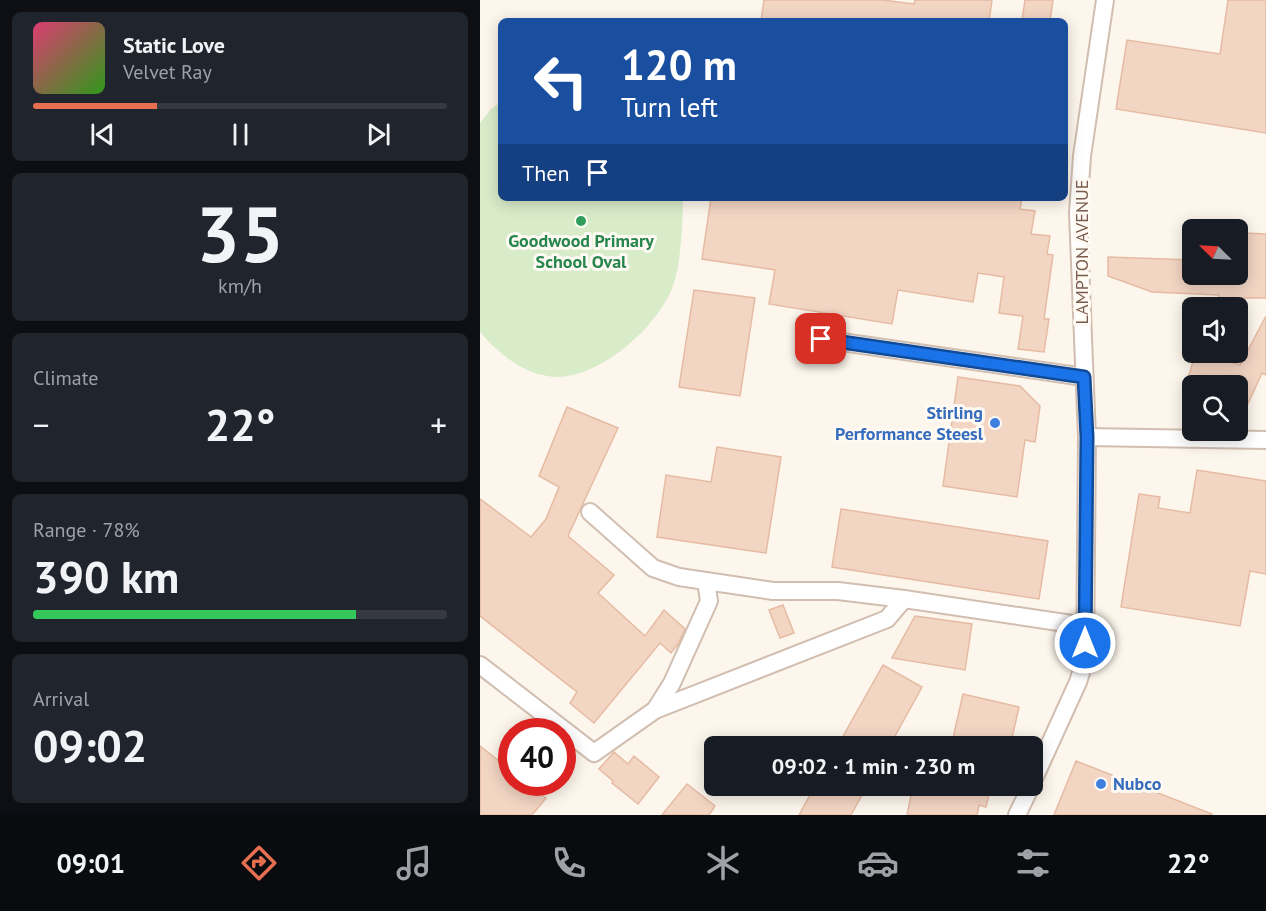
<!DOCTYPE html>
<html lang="en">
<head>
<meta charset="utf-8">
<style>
	:root { --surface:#171b24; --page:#20242c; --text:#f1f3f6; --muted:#9ea1a6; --line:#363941; --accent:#e76f51 }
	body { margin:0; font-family:"PT Sans",sans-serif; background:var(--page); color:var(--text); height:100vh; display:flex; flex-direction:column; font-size:22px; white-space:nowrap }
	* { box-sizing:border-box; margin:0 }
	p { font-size:20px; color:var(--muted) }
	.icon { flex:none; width:33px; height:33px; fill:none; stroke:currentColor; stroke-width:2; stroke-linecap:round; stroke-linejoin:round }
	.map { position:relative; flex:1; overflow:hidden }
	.panel { display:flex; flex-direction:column; gap:12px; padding:12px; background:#0d0f14; width:480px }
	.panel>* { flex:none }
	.top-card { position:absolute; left:18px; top:18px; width:570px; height:183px; border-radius:9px; box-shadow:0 3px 15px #0003; background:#1a4fa0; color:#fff; overflow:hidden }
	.needle { width:39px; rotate:294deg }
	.buttons { position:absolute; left:702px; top:219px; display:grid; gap:12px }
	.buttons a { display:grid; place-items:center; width:66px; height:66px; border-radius:9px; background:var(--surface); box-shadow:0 3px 15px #0003; font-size:30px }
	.speed { position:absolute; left:18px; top:718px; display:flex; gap:12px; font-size:30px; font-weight:700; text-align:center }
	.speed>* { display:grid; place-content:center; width:78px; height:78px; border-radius:50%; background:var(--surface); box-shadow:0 3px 15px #0003; line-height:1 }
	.speed .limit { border:9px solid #d22; background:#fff; color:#111 }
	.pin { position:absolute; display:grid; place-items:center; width:51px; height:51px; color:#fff; margin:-26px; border-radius:12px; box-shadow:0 3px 9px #0006 }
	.me { position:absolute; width:66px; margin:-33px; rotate:0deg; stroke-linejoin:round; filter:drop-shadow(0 0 4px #0008) }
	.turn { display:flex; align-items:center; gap:21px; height:126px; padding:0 24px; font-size:27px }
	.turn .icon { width:78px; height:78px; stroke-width:2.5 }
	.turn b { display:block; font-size:42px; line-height:51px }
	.then { display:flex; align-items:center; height:57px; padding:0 24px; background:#0003; gap:12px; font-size:22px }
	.big { font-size:45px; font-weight:700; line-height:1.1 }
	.panel .tile { flex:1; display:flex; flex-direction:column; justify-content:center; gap:9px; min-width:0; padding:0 21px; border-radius:9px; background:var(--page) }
	.panel .dial { align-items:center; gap:0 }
	.dial b { font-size:78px; line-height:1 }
	.song { display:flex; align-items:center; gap:18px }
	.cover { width:72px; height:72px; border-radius:9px; background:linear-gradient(135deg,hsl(340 70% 55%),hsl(110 70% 35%)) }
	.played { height:6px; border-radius:3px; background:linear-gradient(90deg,var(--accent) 30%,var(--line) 30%) }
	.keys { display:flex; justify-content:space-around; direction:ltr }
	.heat { display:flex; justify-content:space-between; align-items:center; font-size:33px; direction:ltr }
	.charge { height:9px; border-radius:4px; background:linear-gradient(90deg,#34c759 78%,var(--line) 0) }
	.trip { position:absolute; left:224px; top:736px; width:339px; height:60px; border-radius:9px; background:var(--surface); box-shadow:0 3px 15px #0003; font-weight:700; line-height:60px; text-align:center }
	.tabs { display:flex; height:96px; justify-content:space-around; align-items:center; background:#090b0e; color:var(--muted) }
	.tabs .icon { width:42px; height:42px }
	.tabs .active { color:var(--accent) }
	.tabs b { font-size:27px; color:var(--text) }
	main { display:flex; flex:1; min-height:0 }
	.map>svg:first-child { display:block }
	.green { fill:#d8ecc9 }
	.building { fill:#f3d5c3; stroke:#e6bba3; stroke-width:1.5 }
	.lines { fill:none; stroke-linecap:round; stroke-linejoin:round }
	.minor-casing { stroke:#d1beb0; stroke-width:20 }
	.minor { stroke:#fff; stroke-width:16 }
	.route-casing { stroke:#114b97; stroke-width:15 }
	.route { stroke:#1a73e8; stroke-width:10 }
	.leisure-dot { fill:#2e9e5b; stroke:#fffaf3; stroke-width:2 }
	.shop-dot { fill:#3f7fe0; stroke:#fffaf3; stroke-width:2 }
	.labels { text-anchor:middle; stroke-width:6; stroke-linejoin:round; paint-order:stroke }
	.leisure-label { font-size:18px; font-weight:bold; fill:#27864d; stroke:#fffaf3 }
	.street-label { font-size:18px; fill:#7a5c4d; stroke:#fffaf3 }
	.shop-label { font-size:18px; font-weight:bold; fill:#366cbe; stroke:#fffaf3; text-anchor:end }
</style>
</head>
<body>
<main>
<section class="panel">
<div class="tile">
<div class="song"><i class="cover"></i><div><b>Static Love</b><p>Velvet Ray</p></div></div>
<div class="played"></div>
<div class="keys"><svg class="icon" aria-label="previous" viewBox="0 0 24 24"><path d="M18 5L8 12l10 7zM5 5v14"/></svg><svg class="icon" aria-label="pause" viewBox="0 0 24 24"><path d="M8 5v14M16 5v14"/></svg><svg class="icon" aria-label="next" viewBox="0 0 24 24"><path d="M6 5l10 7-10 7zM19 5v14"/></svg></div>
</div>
<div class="tile dial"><b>35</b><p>km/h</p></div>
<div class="tile"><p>Climate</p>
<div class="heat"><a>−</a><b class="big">22°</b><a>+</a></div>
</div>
<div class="tile"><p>Range · 78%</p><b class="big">390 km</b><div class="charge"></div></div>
<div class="tile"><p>Arrival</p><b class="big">09:02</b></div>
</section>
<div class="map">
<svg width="786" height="815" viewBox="0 0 786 815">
	<rect width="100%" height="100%" fill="#fdf6ec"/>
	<path class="green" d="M 21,102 L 21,198 L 202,198 C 204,208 202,220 202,230 C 200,251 199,274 190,293 C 173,330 120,377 77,377 C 45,376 19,354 0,332 L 0,123 L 11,109 Z"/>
	<g class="building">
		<polygon points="284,0 403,0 434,4 435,0 512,0 509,21 281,21"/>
		<polygon points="545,0 573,0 570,21 542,21"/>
		<polygon points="748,0 786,0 786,133 636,109 647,40 740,54"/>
		<polygon points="231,198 542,198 540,209 555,211 551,234 570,236 567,254 573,255 564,319 569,319 564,352 538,349 543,316 519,313 524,277 498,273 493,302 418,290 412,324 289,304 295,270 222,259"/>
		<polygon points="764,233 786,234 786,298 739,298 739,295 672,292 628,276 628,257 712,260 712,274 758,274 758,252 762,252"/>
		<polygon points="214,290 275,298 260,396 199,387"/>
		<polygon points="786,316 786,375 782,373 766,408 758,404 758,386 731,386 708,378 716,352 722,352 760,365"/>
		<polygon points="478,377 540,386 560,406 555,442 545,440 537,497 463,486"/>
		<polygon points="87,407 138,428 88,536 134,575 118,593 165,636 184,610 205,629 198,644 191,653 180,643 114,723 90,703 97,692 0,616 0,499 51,537 66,519 79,487 59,476"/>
		<polygon points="237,447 301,457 286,553 177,537 186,475 231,482"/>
		<polygon points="717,470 786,481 786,574 770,571 760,626 641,607 659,494 680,497 678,508 710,513"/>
		<polygon points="361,509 568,541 559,599 352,567"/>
		<polygon points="303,605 314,633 300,638 289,610"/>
		<polygon points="435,616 492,624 485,670 412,658"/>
		<polygon points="403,665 442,687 409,747 357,747"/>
		<polygon points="483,694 539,707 530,747 471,747"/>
		<polygon points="0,746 32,771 32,783 47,783 66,798 52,815 0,815"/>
		<polygon points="134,752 148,764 154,756 179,777 158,804 132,783 133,781 119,769"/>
		<polygon points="596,761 732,814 732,815 574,815"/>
		<polygon points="207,784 235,806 229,815 182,815"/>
		<polygon points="335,786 387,786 371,815 319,815"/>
		<polygon points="453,786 511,786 506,807 499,805 497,815 427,815 432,791 451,795"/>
	</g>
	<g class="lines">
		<defs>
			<g id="minor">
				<polyline points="341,339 604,377"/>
				<polyline points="607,437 786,440"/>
				<polyline points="110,512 173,568 199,577 293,591 358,591 424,599"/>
				<polyline points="0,665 114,753 175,710 407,619 424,599 605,626"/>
				<polyline points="175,710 192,683 229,601 226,581"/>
				<polyline points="552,783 598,682 605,660 607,437 598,213 602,156 625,0"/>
				<polyline points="537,815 551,786"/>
			</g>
		</defs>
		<use href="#minor" class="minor-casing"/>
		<use href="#minor" class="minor"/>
	</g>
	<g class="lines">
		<defs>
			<polyline id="route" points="341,339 604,377 607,437 605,643"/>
		</defs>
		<use href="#route" class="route-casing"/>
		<use href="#route" class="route"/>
	</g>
	<circle class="leisure-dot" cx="101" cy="221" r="6"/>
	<g class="shop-dot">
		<circle cx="515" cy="423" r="6"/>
		<circle cx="621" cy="784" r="6"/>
	</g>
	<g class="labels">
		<g class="leisure-label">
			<text x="101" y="247">Goodwood Primary<tspan x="101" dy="21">School Oval</tspan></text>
		</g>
		<g class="street-label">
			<text transform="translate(602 252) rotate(-90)" y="6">LAMPTON AVENUE</text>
		</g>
		<g class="shop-label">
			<text x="503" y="419">Stirling<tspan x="503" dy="21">Performance Steesl</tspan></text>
			<text x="633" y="790" text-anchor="start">Nubco</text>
		</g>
	</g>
</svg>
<div class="buttons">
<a><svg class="needle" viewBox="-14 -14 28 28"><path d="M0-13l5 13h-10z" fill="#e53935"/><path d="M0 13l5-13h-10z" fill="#9ea1a6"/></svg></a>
<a><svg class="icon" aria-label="sound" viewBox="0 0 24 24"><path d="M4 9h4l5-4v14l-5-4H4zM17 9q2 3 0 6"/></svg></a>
<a><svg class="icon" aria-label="search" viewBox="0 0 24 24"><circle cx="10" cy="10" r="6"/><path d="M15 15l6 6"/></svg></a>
</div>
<div class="speed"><div class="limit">40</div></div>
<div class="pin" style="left:341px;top:339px;background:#d93025"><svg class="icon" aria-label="arrive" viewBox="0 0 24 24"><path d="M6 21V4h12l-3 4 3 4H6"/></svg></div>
<svg class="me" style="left:605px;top:643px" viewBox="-20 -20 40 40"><circle r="17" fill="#1a73e8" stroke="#fff" stroke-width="3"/><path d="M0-11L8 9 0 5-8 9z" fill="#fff"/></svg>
<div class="trip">09:02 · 1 min · 230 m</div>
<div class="top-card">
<div class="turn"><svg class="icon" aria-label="left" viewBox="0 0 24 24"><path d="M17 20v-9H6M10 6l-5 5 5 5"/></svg><div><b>120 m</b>Turn left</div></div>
<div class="then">Then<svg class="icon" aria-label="arrive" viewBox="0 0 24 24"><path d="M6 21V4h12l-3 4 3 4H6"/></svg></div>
</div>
</div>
</main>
<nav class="tabs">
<b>09:01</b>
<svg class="icon active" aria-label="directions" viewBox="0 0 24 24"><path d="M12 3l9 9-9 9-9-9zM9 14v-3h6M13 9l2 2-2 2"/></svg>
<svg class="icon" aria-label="music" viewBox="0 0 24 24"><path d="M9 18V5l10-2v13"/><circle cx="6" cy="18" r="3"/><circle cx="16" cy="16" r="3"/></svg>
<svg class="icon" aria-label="phone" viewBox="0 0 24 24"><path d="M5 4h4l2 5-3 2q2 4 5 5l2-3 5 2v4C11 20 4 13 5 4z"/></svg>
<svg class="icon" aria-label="climate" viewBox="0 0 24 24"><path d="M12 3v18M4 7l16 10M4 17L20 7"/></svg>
<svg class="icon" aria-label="car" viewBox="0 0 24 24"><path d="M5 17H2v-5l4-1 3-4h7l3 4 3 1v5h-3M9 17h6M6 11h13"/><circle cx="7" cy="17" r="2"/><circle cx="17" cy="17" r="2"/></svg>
<svg class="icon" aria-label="filters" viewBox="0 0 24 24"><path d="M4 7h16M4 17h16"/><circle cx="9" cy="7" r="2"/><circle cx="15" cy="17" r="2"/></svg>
<b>22°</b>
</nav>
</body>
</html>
